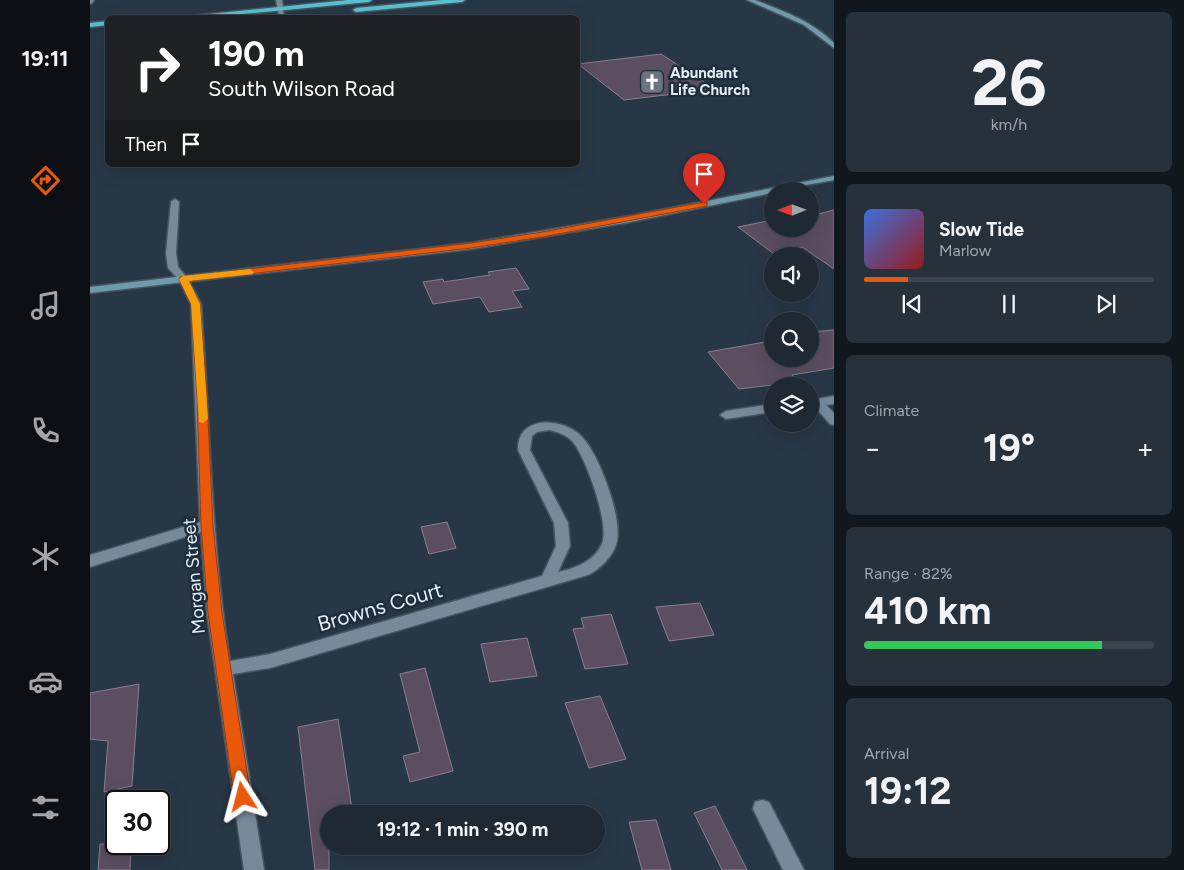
<!DOCTYPE html>
<html lang="en">
<head>
<meta charset="utf-8">
<style>
	:root { --surface:#1e2934; --page:#26313c; --text:#f1f3f6; --muted:#a1a6ac; --line:#3c454f; --accent:#ea580c }
	body { margin:0; font-family:Figtree,sans-serif; background:var(--page); color:var(--text); height:100vh; display:flex; flex-direction:column; font-size:19px; white-space:nowrap }
	* { box-sizing:border-box; margin:0 }
	p { font-size:16px; color:var(--muted) }
	.icon { flex:none; width:28px; height:28px; fill:none; stroke:currentColor; stroke-width:2; stroke-linecap:round; stroke-linejoin:round }
	.map { position:relative; flex:1; overflow:hidden }
	.drawer { display:flex; flex-direction:column; gap:12px; padding:12px; background:#10171d; width:350px }
	.drawer>* { flex:none }
	.banner { position:absolute; left:15px; top:15px; width:475px; height:152px; border-radius:8px; box-shadow:0 5px 20px #0002,0 0 0 1px var(--line); background:#202124; color:#fff; overflow:hidden }
	.needle { width:32px; rotate:269deg }
	.buttons { position:absolute; left:674px; top:182px; display:grid; gap:10px }
	.buttons a { display:grid; place-items:center; width:55px; height:55px; border-radius:50%; background:var(--surface); box-shadow:0 5px 20px #0002,0 0 0 1px var(--line); font-size:25px }
	.speed { position:absolute; left:15px; top:790px; display:flex; gap:10px; font-size:25px; font-weight:700; text-align:center }
	.speed>* { display:grid; place-content:center; width:65px; height:65px; border-radius:50%; background:var(--surface); box-shadow:0 5px 20px #0002,0 0 0 1px var(--line); line-height:1 }
	.speed .limit { border:2px solid #111; border-radius:8px; background:#fff; color:#111 }
	.pin { position:absolute; display:grid; place-items:center; width:42px; height:42px; color:#fff; margin:-51px -21px; border-radius:50% 50% 50% 0; rotate:-45deg; box-shadow:0 0 5px #0007 }
	.pin .icon { rotate:45deg }
	.me { position:absolute; width:55px; margin:-28px; rotate:351deg; stroke-linejoin:round; filter:drop-shadow(0 0 4px #0008) }
	.turn { display:flex; align-items:center; gap:18px; height:105px; padding:0 20px; font-size:22px }
	.turn .icon { width:65px; height:65px; stroke-width:2.5 }
	.turn b { display:block; font-size:35px; line-height:42px }
	.then { display:flex; align-items:center; height:48px; padding:0 20px; background:#0003; gap:10px; font-size:19px }
	.big { font-size:38px; font-weight:700; line-height:1.1 }
	.drawer .widget { flex:1; display:flex; flex-direction:column; justify-content:center; gap:8px; min-width:0; padding:0 18px; border-radius:8px; background:var(--page) }
	.drawer .dial { align-items:center; gap:0 }
	.dial b { font-size:65px; line-height:1 }
	.song { display:flex; align-items:center; gap:15px }
	.cover { width:60px; height:60px; border-radius:8px; background:linear-gradient(135deg,hsl(220 70% 55%),hsl(0 70% 35%)) }
	.played { height:5px; border-radius:2px; background:linear-gradient(90deg,var(--accent) 15%,var(--line) 15%) }
	.keys { display:flex; justify-content:space-around; direction:ltr }
	.heat { display:flex; justify-content:space-between; align-items:center; font-size:28px; direction:ltr }
	.charge { height:8px; border-radius:4px; background:linear-gradient(90deg,#34c759 82%,var(--line) 0) }
	.trip { position:absolute; left:230px; top:805px; width:285px; height:50px; border-radius:25px; background:var(--surface); box-shadow:0 5px 20px #0002,0 0 0 1px var(--line); font-weight:700; line-height:50px; text-align:center }
	main { display:flex; flex:1; min-height:0 }
	.menu { display:flex; flex-direction:column; width:90px; justify-content:space-around; align-items:center; background:#0c1015; color:var(--muted) }
	.menu .icon { width:35px; height:35px }
	.menu .active { color:var(--accent) }
	.menu b { font-size:22px; color:var(--text) }
	.map>svg:first-child { display:block }
	.building { fill:#5a4e60; stroke:#8b7e91 }
	.lines { fill:none; stroke-linecap:round; stroke-linejoin:round }
	.street-casing { stroke:#475561; stroke-width:3 }
	.secondary-casing { stroke:#475561; stroke-width:3 }
	.highway-casing { stroke:#475561; stroke-width:3 }
	.street { fill:#788a9a; fill-rule:evenodd }
	.secondary { fill:#6e9aaa; fill-rule:evenodd }
	.highway { fill:#57c1d1; fill-rule:evenodd }
	.route { fill:#ea580c; stroke:#983908 }
	.slow { fill:#f59e0b }
	.labels { text-anchor:middle; stroke-width:5; stroke-linejoin:round; paint-order:stroke }
	.far-poi-label { font-size:15px; font-weight:bold; fill:#e3edf6; stroke:#1e2d3b; text-anchor:start }
	.street-label { font-size:18px; fill:#e3edf6; stroke:#1e2d3b }
	.near-street-label { font-size:21px; fill:#e3edf6; stroke:#1e2d3b }
</style>
</head>
<body>
<main>
<nav class="menu">
<b>19:11</b>
<svg class="icon active" aria-label="directions" viewBox="0 0 24 24"><path d="M12 3l9 9-9 9-9-9zM9 14v-3h6M13 9l2 2-2 2"/></svg>
<svg class="icon" aria-label="music" viewBox="0 0 24 24"><path d="M9 18V5l10-2v13"/><circle cx="6" cy="18" r="3"/><circle cx="16" cy="16" r="3"/></svg>
<svg class="icon" aria-label="phone" viewBox="0 0 24 24"><path d="M5 4h4l2 5-3 2q2 4 5 5l2-3 5 2v4C11 20 4 13 5 4z"/></svg>
<svg class="icon" aria-label="climate" viewBox="0 0 24 24"><path d="M12 3v18M4 7l16 10M4 17L20 7"/></svg>
<svg class="icon" aria-label="car" viewBox="0 0 24 24"><path d="M5 17H2v-5l4-1 3-4h7l3 4 3 1v5h-3M9 17h6M6 11h13"/><circle cx="7" cy="17" r="2"/><circle cx="17" cy="17" r="2"/></svg>
<svg class="icon" aria-label="filters" viewBox="0 0 24 24"><path d="M4 7h16M4 17h16"/><circle cx="9" cy="7" r="2"/><circle cx="15" cy="17" r="2"/></svg>
</nav>
<div class="map">
<svg width="744" height="870" viewBox="0 0 744 870">
	<rect width="100%" height="100%" fill="#283746"/>
	<g class="building">
		<polygon points="571,54 625,89 534,100 488,64"/>
		<polygon points="744,210 744,269 712,247 684,254 648,227 682,220 682,229 720,229 720,216"/>
		<polygon points="426,268 439,289 422,291 432,307 399,312 390,297 343,304 333,282 353,279 354,282 400,275 398,272"/>
		<polygon points="744,330 744,368 702,375 707,382 649,389 618,352 675,342 682,351 682,359 720,359 720,332"/>
		<polygon points="357,522 366,548 339,554 331,527"/>
		<polygon points="610,603 624,635 579,641 566,607"/>
		<polygon points="521,614 538,664 495,669 483,629 494,628 491,618"/>
		<polygon points="437,638 447,676 400,682 391,644"/>
		<polygon points="335,668 363,771 320,782 313,756 330,752 310,674"/>
		<polygon points="49,684 42,786 14,792 18,741 0,739 0,693"/>
		<polygon points="510,696 536,759 499,768 475,703"/>
		<polygon points="248,719 262,809 252,811 253,814 239,814 239,870 225,870 208,727"/>
		<polygon points="625,806 657,870 632,870 604,813"/>
		<polygon points="566,820 570,833 581,870 552,870 539,822"/>
		<polygon points="10,844 41,844 40,870 8,870"/>
	</g>
	<g class="lines">
		<defs>
			<g id="street">
				<polygon points="0,0 4,0 2,3 0,4"/>
				<polygon points="186,0 192,0 194,17 189,16"/>
				<path d="M 85,199 L 89,202 L 86,253 L 88,267 L 98,279 L 111,304 C 120,423 121,543 140,661 L 180,654 L 452,576 L 466,546 L 464,523 L 428,450 C 427,416 469,417 489,434 C 508,450 532,516 527,541 C 524,556 510,569 498,575 L 180,668 L 143,674 L 174,870 L 154,870 L 117,613 L 111,532 L 0,567 L 0,555 L 110,522 L 101,304 L 89,280 L 78,268 L 76,253 L 81,202 ZM 459,430 C 468,432 477,435 483,442 C 496,458 520,524 512,544 C 503,562 486,568 468,572 L 480,546 L 478,523 L 440,450 L 442,436 L 447,432 Z"/>
				<polygon points="744,396 744,404 736,405 744,413 744,425 740,424 724,406 720,406 720,400"/>
				<polygon points="682,404 682,412 636,419 630,415 636,411"/>
				<polygon points="672,800 679,802 714,870 693,870 663,809 665,802"/>
			</g>
			<g id="secondary">
				<path d="M 657,0 L 665,0 C 693,11 722,21 744,43 L 744,48 L 714,25 Z"/>
				<polygon points="744,176 744,180 682,191 682,193 540,222 381,249 0,293 0,287 381,243 540,216"/>
			</g>
			<g id="highway">
				<polygon points="258,0 282,0 279,2 110,18 80,18"/>
				<polygon points="352,0 375,0 372,2 266,12 263,10 266,8"/>
				<polygon points="18,21 18,25 0,27 0,23"/>
			</g>
		</defs>
		<use href="#street" class="street-casing"/>
		<use href="#secondary" class="secondary-casing"/>
		<use href="#highway" class="highway-casing"/>
		<use href="#street" class="street"/>
		<use href="#secondary" class="secondary"/>
		<use href="#highway" class="highway"/>
	</g>
	<polygon class="route" points="614,202 617,202 617,206 452,237 381,248 99,281 110,304 117,397 123,526 132,613 161,797 159,803 153,805 147,803 144,797 118,613 111,526 107,397 101,304 89,279 90,277 381,243 452,232"/>
	<polygon class="slow" points="160,269 164,272 163,274 99,281 110,304 118,419 113,423 109,422 101,304 89,279 93,276"/>
	<defs>
		<symbol id="church-square" viewBox="-11 -11 22 22"><rect x="-9" y="-9" width="18" height="18" rx="4" fill="#6b7280" stroke="#1e2d3b"/><path d="M-1.2-6h2.4v3.5h3.3v2.4h-3.3V6h-2.4V-.1h-3.3v-2.4h3.3Z" fill="#fff"/></symbol>
	</defs>
	<g fill-rule="evenodd">
		<use href="#church-square" x="548" y="68" width="28" height="28"/>
	</g>
	<g class="labels">
		<g class="far-poi-label">
			<text x="580" y="78">Abundant<tspan x="580" dy="17">Life Church</tspan></text>
		</g>
		<g class="street-label">
			<text transform="translate(104 576) rotate(-95)" y="6">Morgan Street</text>
		</g>
		<g class="near-street-label">
			<text transform="translate(290 607) rotate(-16)" y="7">Browns Court</text>
		</g>
	</g>
</svg>
<div class="buttons">
<a><svg class="needle" viewBox="-14 -14 28 28"><path d="M0-13l5 13h-10z" fill="#e53935"/><path d="M0 13l5-13h-10z" fill="#a1a6ac"/></svg></a>
<a><svg class="icon" aria-label="sound" viewBox="0 0 24 24"><path d="M4 9h4l5-4v14l-5-4H4zM17 9q2 3 0 6"/></svg></a>
<a><svg class="icon" aria-label="search" viewBox="0 0 24 24"><circle cx="10" cy="10" r="6"/><path d="M15 15l6 6"/></svg></a>
<a><svg class="icon" aria-label="layers" viewBox="0 0 24 24"><path d="M12 4l9 5-9 5-9-5zM3 14l9 5 9-5"/></svg></a>
</div>
<div class="speed"><div class="limit">30</div></div>
<div class="pin" style="left:614px;top:204px;background:#d93025"><svg class="icon" aria-label="arrive" viewBox="0 0 24 24"><path d="M6 21V4h12l-3 4 3 4H6"/></svg></div>
<svg class="me" style="left:153px;top:797px" viewBox="-20 -20 40 40"><path d="M0-17L14 15 0 8-14 15z" fill="#ea580c" stroke="#fff" stroke-width="4"/></svg>
<div class="trip">19:12 · 1 min · 390 m</div>
<div class="banner">
<div class="turn"><svg class="icon" aria-label="right" viewBox="0 0 24 24"><path d="M7 20v-9h11M14 6l5 5-5 5"/></svg><div><b>190 m</b>South Wilson Road</div></div>
<div class="then">Then<svg class="icon" aria-label="arrive" viewBox="0 0 24 24"><path d="M6 21V4h12l-3 4 3 4H6"/></svg></div>
</div>
</div>
<section class="drawer">
<div class="widget dial"><b>26</b><p>km/h</p></div>
<div class="widget">
<div class="song"><i class="cover"></i><div><b>Slow Tide</b><p>Marlow</p></div></div>
<div class="played"></div>
<div class="keys"><svg class="icon" aria-label="previous" viewBox="0 0 24 24"><path d="M18 5L8 12l10 7zM5 5v14"/></svg><svg class="icon" aria-label="pause" viewBox="0 0 24 24"><path d="M8 5v14M16 5v14"/></svg><svg class="icon" aria-label="next" viewBox="0 0 24 24"><path d="M6 5l10 7-10 7zM19 5v14"/></svg></div>
</div>
<div class="widget"><p>Climate</p>
<div class="heat"><a>−</a><b class="big">19°</b><a>+</a></div>
</div>
<div class="widget"><p>Range · 82%</p><b class="big">410 km</b><div class="charge"></div></div>
<div class="widget"><p>Arrival</p><b class="big">19:12</b></div>
</section>
</main>
</body>
</html>
